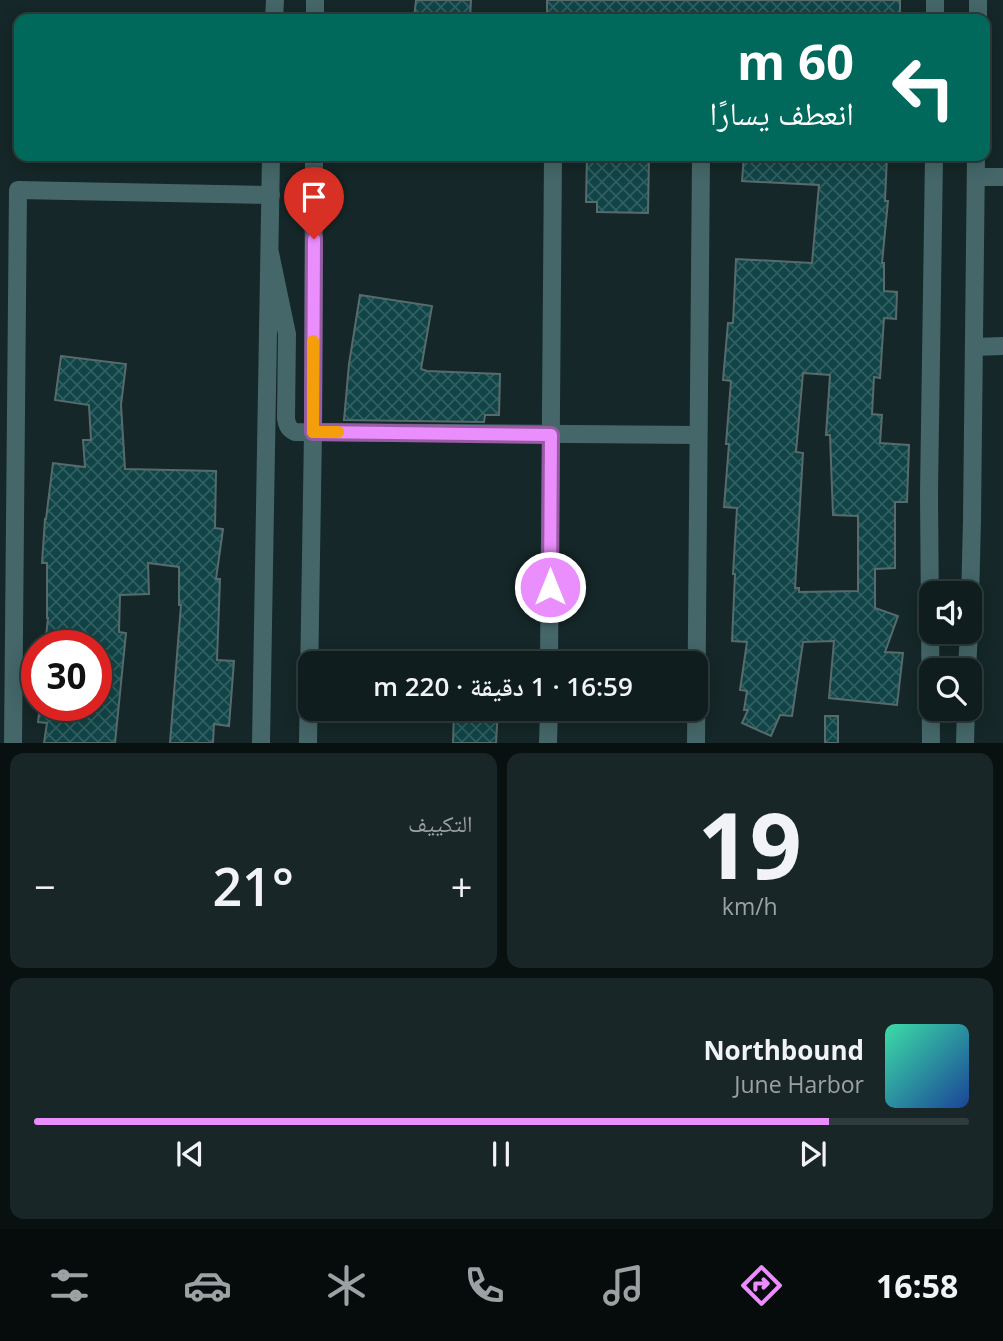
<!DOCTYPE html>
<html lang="ar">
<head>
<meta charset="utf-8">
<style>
	:root { --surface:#101d1e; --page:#192627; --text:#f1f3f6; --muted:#9ca2a4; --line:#303b3c; --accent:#ea8dfd }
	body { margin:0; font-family:"Open Sans","Noto Naskh Arabic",sans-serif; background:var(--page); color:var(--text); direction:rtl; height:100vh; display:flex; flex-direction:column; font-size:26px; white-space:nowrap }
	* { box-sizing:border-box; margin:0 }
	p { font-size:23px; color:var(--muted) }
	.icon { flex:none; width:38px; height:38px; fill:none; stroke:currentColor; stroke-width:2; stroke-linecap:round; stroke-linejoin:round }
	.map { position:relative; height:743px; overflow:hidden; direction:ltr }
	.sheet { display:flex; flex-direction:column; gap:10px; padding:10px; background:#091010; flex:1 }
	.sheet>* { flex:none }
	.guide { position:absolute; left:14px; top:14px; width:976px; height:147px; border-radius:14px; box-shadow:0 4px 18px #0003,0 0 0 2px var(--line); direction:rtl; background:#00695c; color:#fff; overflow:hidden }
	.tools { position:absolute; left:919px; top:581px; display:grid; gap:14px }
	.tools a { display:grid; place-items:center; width:63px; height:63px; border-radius:14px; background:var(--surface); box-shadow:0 4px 18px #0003,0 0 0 2px var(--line); font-size:35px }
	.speed { position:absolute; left:21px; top:630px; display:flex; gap:14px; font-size:35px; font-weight:700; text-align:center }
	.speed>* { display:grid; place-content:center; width:91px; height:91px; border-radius:50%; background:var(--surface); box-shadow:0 4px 18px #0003,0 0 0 2px var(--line); line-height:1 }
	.speed .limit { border:10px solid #d22; background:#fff; color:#111 }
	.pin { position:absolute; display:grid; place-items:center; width:60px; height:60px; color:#fff; margin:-72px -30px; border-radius:50% 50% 50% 0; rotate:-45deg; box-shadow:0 0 7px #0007 }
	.pin .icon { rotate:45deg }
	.me { position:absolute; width:77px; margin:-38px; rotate:0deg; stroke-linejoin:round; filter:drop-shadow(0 0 5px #0008) }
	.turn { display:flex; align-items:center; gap:24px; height:147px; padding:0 21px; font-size:32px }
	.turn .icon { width:91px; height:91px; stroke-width:2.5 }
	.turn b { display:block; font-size:49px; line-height:60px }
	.big { font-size:52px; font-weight:600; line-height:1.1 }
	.sheet .tile { flex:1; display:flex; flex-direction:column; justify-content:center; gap:10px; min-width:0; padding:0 24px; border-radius:14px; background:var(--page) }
	.sheet .dial { align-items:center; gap:0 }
	.dial b { font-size:91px; line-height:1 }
	.song { display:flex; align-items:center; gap:21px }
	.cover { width:84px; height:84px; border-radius:10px; background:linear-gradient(135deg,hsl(160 70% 55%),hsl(220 70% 35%)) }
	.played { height:7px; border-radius:4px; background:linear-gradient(90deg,var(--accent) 85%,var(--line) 85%) }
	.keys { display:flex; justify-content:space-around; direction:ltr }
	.heat { display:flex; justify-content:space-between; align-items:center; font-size:38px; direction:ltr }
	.sheet .tiles { flex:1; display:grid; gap:10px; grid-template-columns:1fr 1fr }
	.tile:last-child { grid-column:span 2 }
	.trip { position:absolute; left:298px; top:651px; width:410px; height:70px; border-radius:14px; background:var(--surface); box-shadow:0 4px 18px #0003,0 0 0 2px var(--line); font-weight:600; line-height:70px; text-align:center; direction:rtl }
	.menu { display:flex; height:112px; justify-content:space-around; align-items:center; background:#060c0c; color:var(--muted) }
	.menu .icon { width:49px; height:49px }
	.menu .selected { color:var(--accent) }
	.menu b { font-size:32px; color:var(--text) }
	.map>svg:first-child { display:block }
	.building { fill:url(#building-cross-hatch); stroke:#576b6c; stroke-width:2; fill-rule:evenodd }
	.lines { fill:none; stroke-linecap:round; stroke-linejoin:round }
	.minor { stroke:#456769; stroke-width:18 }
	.route-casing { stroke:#985ca4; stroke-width:18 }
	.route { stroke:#ea8dfd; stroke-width:12 }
	.slow { stroke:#f59e0b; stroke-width:12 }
</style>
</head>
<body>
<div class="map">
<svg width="1003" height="743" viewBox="0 0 1003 743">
	<defs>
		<pattern id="building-cross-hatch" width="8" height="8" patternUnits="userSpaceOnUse" patternTransform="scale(1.75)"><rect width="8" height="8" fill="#104446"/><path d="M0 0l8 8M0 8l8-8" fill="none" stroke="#325f61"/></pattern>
	</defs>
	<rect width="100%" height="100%" fill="#152728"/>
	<g class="building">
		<polygon points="416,0 471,0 470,19 414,19"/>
		<rect x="547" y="0" width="353" height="19"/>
		<polygon points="587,156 649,156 648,213 597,212 597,202 586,202"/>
		<path d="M 744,156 L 887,156 L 885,201 L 888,201 L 882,263 L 884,263 L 884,291 L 897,292 L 896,319 L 884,318 L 880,378 L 874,377 L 872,414 L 882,415 L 880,443 L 909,445 L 907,502 L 895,502 L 895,568 L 875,569 L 875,608 L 898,616 L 885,652 L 903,653 L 897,705 L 829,698 L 834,641 L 803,642 L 792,716 L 780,715 L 771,736 L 742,723 L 748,710 L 744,710 L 747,691 L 740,690 L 747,642 L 732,641 L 735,574 L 733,574 L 737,508 L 724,507 L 729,444 L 726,444 L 731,381 L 723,380 L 728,323 L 733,323 L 736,259 L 812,263 L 819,185 L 742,181 ZM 803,373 L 830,375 L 826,435 L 830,435 L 833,515 L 858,516 L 858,591 L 799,592 L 799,588 L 795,588 L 803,453 L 796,452 Z"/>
		<polygon points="360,295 432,306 421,369 427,371 500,374 499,415 485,415 484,422 344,420 349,364"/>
		<polygon points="61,356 126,364 121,405 125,469 216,471 215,528 223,529 216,579 220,579 217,660 234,661 229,726 214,724 213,743 170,743 181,605 179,605 179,567 148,563 149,594 120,595 119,632 126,633 115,743 44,743 47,723 38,722 40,705 96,705 96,646 45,646 48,618 47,618 47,563 42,563 45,519 46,519 53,463 85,467 83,440 91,440 89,405 55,400"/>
		<polygon points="454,709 498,709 496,743 453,743"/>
		<rect x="825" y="716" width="13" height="27"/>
	</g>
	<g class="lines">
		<g class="minor">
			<polyline points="274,19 275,0"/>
			<polyline points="315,19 315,0"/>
			<polyline points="935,19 935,0"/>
			<polyline points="978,19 978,0"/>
			<polyline points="976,177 1003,177"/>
			<path d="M 270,253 L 287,334 L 286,418 C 287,426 289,429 295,432 L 698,435"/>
			<polyline points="974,347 1003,346"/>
			<polyline points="970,602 972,519 976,156"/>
			<polyline points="549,663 553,156"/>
			<polyline points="967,670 969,632"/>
			<polyline points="13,743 18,190 271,195"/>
			<polyline points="261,743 271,156"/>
			<polyline points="308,743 313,432 314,156"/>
			<polyline points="548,743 549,709"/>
			<polyline points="696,743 701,156"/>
			<polyline points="931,743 929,493 934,156"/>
			<polyline points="965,743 966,709"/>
		</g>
	</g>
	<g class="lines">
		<defs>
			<polyline id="route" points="314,239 313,432 551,435 550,587"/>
		</defs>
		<use href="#route" class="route-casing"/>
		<use href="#route" class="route"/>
		<polyline class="slow" points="313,341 313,432 338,432"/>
	</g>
</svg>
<div class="tools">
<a><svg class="icon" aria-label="sound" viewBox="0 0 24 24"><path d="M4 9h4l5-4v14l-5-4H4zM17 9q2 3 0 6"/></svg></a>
<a><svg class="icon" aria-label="search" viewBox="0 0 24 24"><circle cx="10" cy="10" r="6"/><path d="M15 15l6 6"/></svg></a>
</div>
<div class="speed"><div class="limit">30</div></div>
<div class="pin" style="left:314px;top:239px;background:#d93025"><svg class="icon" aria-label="arrive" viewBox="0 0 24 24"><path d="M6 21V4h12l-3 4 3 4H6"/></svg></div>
<svg class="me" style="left:550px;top:587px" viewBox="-20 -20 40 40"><circle r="17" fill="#ea8dfd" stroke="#fff" stroke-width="3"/><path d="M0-11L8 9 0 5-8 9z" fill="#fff"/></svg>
<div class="trip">16:59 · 1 دقيقة · 220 m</div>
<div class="guide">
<div class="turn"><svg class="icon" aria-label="left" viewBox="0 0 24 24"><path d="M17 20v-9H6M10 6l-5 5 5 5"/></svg><div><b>60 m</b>انعطف يسارًا</div></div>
</div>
</div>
<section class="sheet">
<div class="tiles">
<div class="tile dial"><b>19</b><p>km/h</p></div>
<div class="tile"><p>التكييف</p>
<div class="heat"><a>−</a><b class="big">21°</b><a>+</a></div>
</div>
<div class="tile">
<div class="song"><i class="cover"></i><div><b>Northbound</b><p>June Harbor</p></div></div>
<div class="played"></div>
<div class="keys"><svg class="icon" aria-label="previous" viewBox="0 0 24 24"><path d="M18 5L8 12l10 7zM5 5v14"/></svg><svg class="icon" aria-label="pause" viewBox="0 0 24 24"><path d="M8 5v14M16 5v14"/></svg><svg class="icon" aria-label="next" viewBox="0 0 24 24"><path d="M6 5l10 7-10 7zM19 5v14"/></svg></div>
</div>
</div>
</section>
<nav class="menu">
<b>16:58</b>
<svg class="icon selected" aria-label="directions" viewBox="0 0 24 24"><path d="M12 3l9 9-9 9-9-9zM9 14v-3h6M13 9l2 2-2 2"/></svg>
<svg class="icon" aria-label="music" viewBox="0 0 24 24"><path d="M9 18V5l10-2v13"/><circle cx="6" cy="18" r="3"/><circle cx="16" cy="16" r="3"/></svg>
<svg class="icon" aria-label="phone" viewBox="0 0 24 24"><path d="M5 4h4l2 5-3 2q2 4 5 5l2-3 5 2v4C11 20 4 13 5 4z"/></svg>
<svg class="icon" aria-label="climate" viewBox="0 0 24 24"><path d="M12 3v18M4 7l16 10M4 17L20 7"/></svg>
<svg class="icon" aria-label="car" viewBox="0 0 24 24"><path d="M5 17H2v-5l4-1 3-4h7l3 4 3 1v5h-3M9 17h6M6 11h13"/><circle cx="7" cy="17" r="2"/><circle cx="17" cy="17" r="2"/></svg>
<svg class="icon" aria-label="filters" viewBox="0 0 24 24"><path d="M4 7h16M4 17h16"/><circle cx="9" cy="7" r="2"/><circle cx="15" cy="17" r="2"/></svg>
</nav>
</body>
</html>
